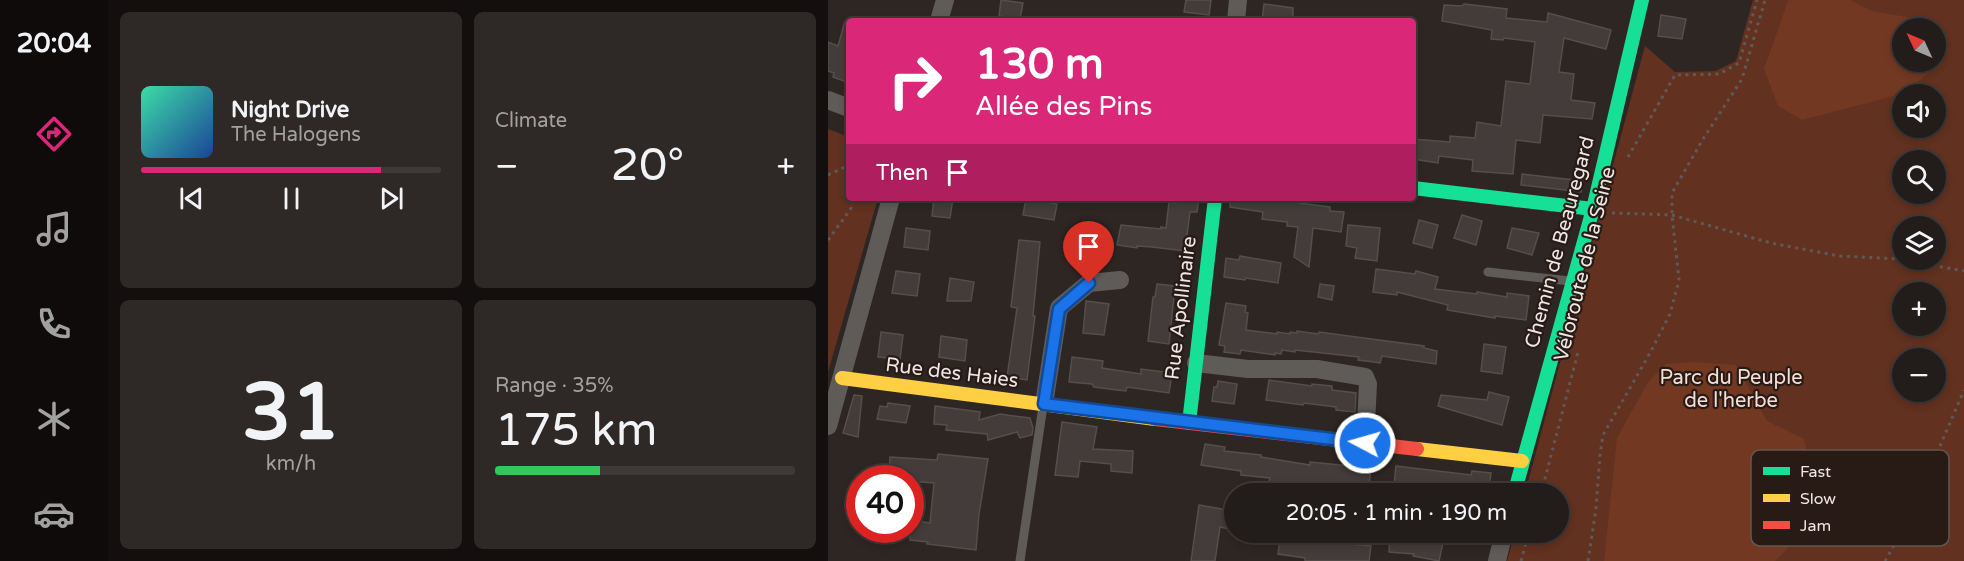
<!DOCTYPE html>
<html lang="en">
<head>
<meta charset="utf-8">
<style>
	:root { --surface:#221c1a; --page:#2e2927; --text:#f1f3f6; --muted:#a2a1a2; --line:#3f3a39; --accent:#db2777 }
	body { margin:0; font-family:"Varela Round",sans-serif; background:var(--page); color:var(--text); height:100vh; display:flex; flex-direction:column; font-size:22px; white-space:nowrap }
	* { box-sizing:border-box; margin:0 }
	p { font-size:20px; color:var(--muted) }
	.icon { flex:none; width:33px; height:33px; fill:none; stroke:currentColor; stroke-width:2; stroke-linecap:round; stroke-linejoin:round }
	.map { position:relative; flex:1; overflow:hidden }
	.drawer { display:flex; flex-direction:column; gap:12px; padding:12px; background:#130f0e; width:720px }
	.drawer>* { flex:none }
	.hud { position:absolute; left:18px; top:18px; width:570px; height:183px; border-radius:6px; box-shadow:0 3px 9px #0003,0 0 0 2px var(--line); background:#db2777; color:#fff; overflow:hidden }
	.needle { width:39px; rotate:314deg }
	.controls { position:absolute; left:1064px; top:18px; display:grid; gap:12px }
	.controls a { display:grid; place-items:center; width:54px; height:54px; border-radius:50%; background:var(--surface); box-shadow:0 3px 9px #0003,0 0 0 2px var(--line); font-size:30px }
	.speed { position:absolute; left:18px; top:465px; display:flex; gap:12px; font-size:30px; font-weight:700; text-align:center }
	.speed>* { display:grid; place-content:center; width:78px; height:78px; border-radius:50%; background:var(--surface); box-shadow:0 3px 9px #0003,0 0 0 2px var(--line); line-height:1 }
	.speed .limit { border:9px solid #d22; background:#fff; color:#111 }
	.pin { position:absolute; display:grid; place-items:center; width:51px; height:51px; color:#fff; margin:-62px -26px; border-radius:50% 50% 50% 0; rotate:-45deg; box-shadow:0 0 6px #0007 }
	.pin .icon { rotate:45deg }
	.me { position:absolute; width:66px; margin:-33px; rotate:276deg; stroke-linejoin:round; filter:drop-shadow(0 0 4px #0008) }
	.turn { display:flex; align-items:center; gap:21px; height:126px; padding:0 30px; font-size:27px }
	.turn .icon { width:78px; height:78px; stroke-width:2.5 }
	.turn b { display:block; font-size:42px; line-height:51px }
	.then { display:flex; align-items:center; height:57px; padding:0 30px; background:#0003; gap:12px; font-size:22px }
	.big { font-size:45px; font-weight:600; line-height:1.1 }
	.drawer .widget { flex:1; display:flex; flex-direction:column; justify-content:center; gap:9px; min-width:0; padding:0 21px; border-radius:9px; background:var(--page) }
	.drawer .dial { align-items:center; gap:0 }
	.dial b { font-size:78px; line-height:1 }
	.song { display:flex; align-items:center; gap:18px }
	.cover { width:72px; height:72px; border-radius:9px; background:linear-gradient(135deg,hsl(160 70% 55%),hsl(220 70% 35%)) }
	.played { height:6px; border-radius:3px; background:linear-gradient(90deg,var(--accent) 80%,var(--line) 80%) }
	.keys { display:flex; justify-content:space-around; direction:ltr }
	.heat { display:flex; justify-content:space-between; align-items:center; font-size:33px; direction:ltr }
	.charge { height:9px; border-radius:4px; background:linear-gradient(90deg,#34c759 35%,var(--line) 0) }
	.drawer .tiles { flex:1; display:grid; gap:12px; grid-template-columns:repeat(2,1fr) }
	.trip { position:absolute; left:396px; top:483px; width:345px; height:60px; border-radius:30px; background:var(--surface); box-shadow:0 3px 9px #0003,0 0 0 2px var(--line); font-weight:600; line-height:60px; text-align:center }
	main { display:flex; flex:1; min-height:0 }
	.dock { display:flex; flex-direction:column; width:108px; justify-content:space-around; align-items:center; background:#0e0b0a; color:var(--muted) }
	.dock .icon { width:42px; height:42px }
	.dock .current { color:var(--accent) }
	.dock b { font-size:27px; color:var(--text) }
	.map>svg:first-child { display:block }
	.green { fill:#62311f; fill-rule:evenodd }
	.forest { fill:#733822; fill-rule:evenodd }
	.building { fill:#433c3a; stroke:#554e4c; stroke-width:1.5 }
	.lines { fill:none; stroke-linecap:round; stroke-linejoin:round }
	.path { stroke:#5e5a59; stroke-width:3; stroke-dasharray:3 4.5; stroke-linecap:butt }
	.lane { stroke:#5e5b59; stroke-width:9 }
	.street { stroke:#5e5b59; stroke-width:18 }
	.fast { stroke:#16e098; stroke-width:14 }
	.slow { stroke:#ffcf43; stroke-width:14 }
	.jam { stroke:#f24e42; stroke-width:14 }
	.route-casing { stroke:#114b97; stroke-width:15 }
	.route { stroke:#1a73e8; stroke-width:10 }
	.labels { text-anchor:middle; stroke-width:4.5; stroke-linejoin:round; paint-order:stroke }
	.street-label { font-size:20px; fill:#f0e6e2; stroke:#281a15 }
	.park-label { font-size:20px; fill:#f4dfd7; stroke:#281a15 }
	.key { fill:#281a15; stroke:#645752; stroke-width:1.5 }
	.key-label { font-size:16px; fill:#f0e6e2 }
</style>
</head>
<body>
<main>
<nav class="dock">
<b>20:04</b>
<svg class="icon current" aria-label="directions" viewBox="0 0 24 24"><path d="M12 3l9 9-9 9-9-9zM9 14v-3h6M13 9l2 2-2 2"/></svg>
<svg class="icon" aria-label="music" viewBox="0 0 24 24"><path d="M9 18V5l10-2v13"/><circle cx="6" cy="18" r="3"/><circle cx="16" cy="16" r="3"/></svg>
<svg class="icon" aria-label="phone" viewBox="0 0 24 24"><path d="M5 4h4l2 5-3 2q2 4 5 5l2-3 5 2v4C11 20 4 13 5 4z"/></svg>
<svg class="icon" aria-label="climate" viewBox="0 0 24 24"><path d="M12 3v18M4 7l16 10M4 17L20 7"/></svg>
<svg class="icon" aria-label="car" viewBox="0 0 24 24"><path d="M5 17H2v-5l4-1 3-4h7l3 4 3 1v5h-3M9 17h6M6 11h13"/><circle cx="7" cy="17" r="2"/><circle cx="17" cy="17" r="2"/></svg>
</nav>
<section class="drawer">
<div class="tiles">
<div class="widget">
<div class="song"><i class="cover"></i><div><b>Night Drive</b><p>The Halogens</p></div></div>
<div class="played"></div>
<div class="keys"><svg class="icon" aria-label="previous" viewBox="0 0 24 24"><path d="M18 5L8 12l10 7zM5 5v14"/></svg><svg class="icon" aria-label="pause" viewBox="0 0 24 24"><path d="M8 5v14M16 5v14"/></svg><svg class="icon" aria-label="next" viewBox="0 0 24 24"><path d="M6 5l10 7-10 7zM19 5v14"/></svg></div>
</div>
<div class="widget"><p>Climate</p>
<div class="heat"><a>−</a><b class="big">20°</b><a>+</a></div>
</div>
<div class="widget dial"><b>31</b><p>km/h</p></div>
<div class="widget"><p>Range · 35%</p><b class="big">175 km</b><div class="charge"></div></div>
</div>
</section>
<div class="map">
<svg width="1136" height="561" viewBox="0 0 1136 561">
	<rect width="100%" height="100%" fill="#2e2623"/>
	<g class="green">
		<path d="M 925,0 L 1136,0 L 1136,561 L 679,561 L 687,533 L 730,532 L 730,494 L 697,493 L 817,46 L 847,72 L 887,71 L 908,61 ZM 1074,28 L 1107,28 L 1107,62 L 1074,62 ZM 1074,94 L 1107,94 L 1107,128 L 1074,128 ZM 1074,160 L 1107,160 L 1107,194 L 1074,194 ZM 1074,226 L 1107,226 L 1107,260 L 1074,260 ZM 1074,292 L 1107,292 L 1107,326 L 1074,326 ZM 1074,358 L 1107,358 L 1107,392 L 1074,392 Z"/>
		<polygon points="0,129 21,137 21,198 50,198 0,372"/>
	</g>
	<g class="forest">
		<path d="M 963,0 L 1022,0 L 1044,11 L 1108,22 L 1116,59 L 1077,93 L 974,120 L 950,106 L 936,69 L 960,1 ZM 1074,28 L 1107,28 L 1107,62 L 1074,62 Z"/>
		<polygon points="866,362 908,365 939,421 976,439 985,481 972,536 947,561 776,561 789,438 820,382 838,364"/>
	</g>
	<g class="building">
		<polygon points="173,0 195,3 192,19 171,16"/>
		<polygon points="358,0 383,0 381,15 356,12"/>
		<polygon points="436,4 465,8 465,21 434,21"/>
		<polygon points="636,4 679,9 678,18 719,22 720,13 783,30 778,49 736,38 731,72 746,74 743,100 767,103 764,119 715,115 712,143 688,140 685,174 644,171 645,160 611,156 610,163 585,159 585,139 622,142 622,136 647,138 649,122 673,126 678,81 702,84 707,42 676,38 675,40 663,39 664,30 614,21 616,5 634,6"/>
		<polygon points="833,15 858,19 854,39 830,36"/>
		<polygon points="17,21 21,21 21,83 5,77 6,73 0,71 0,42 10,46"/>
		<polygon points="694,174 755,181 753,192 693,185"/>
		<polygon points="106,198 125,198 122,218 104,216"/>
		<polygon points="198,198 229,204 226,220 195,215"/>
		<polygon points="349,198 371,198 369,212 362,212 357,251 324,247 309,246 309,248 289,245 293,225 333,229 333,227 338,228 341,202 348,203"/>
		<polygon points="402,198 471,198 471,203 502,207 502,211 516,212 513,232 485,228 481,267 466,257 470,227 459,226 459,222 434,219 435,212 402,207"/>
		<polygon points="634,215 654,221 648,245 626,238"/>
		<polygon points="591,220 610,225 604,248 585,243"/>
		<polygon points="520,225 552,228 549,261 527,258 529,248 518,246"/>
		<polygon points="78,228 102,231 100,250 76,247"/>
		<polygon points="684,228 711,233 704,255 679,248"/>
		<polygon points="191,240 212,242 205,316 207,316 199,380 179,377 189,308 183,307"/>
		<polygon points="412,256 453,263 450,283 418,278 417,280 396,277 398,258 411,260"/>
		<polygon points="548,269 587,274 588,271 610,277 607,289 649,294 649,292 679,297 679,293 701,296 698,320 667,316 667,318 619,310 620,305 569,292 569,295 545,292"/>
		<polygon points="68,271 92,274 89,296 64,293"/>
		<polygon points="122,278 146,282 143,301 119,301"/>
		<polygon points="329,284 347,286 341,344 320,341 325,297 327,297"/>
		<polygon points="492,284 506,286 504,300 490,297"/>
		<polygon points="258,301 281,304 276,335 255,333"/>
		<polygon points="398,303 418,306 417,312 420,313 418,330 449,334 449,332 462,334 462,332 469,333 469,331 490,334 491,332 596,346 596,348 609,351 608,364 554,356 552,363 546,362 530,360 531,357 467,350 467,352 454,350 453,354 447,353 447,355 413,350 412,354 396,352 397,346 391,345"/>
		<polygon points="53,332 75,335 72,359 50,357"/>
		<polygon points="113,336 139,340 137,361 111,357"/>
		<polygon points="656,344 678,347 674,374 653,371"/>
		<polygon points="244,357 275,361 274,368 313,374 313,369 344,373 341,393 299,387 298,391 289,390 266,387 264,384 241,382"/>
		<polygon points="441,380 484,386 484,384 504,386 504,390 528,393 527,412 508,410 508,407 476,403 475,405 438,400"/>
		<polygon points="390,381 409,384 406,404 384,401 386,387 389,387"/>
		<polygon points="661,392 681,397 674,425 610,406 613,395 659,400"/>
		<polygon points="26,395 34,396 30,437 15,433"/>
		<polygon points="60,403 82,406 78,423 49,419 52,406 59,407"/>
		<polygon points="107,406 152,412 151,420 172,414 202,418 205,428 204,435 192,438 189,432 160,440 159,434 118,430 119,425 106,424"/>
		<polygon points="234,422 269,427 265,449 305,451 304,473 283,471 283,464 252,461 250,477 227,475"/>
		<polygon points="377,444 397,447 396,451 433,455 433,457 482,465 482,462 543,468 540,494 519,494 519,488 466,482 465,486 441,482 442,478 413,475 413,471 373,465"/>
		<polygon points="110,454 160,459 151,514 148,550 99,544 100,542 82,540 82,520 102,523 106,483 82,481 82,478 61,478 62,457 109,460"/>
		<polygon points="568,466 643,475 644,471 663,473 660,494 565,494"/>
		<polygon points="371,505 406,511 406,530 392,527 387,561 363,561"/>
		<polygon points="453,532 467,532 467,534 497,538 497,542 543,546 541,561 477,561 477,558 450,554"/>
		<polygon points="562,532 590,532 616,538 611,561 585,556 586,554 561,552"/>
	</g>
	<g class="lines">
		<g class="path">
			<polyline points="800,157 847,75 891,74 911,63 929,0"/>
			<polyline points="0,175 21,165"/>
			<polyline points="784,213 844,215 943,243 1011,256 1074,259"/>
			<polyline points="0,240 22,210 27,198"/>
			<polyline points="1075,260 1136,271"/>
			<polyline points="713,494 750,352"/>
			<polyline points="693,561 701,532"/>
			<polyline points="760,561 768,509 772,455 775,435 822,353 842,314 851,280 844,215 844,193 875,139 914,79 937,0"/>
			<polyline points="1057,561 1079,523 1136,390"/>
		</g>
		<g class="lane">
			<polyline points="660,272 742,281"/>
			<polyline points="192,561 215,406"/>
		</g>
		<g class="street">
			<polyline points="111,21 117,0"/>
			<polyline points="408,21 410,0"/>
			<polyline points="0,100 21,108"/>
			<polyline points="368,363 420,369 489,369 537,377 540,384 537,443"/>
			<polyline points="216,404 231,308 261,283 292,280"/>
			<polyline points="0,426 63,198"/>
			<polyline points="669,561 676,532"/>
		</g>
		<g class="fast">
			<polyline points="585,188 765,209"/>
			<polyline points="361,423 387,198"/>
			<polyline points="686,494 765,209 814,0"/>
		</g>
		<g class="slow">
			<polyline points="14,378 327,419"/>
			<polyline points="589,449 694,461"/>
		</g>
		<polyline class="jam" points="327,419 589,449"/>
	</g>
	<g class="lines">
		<defs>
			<polyline id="route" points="261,283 231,309 216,404 537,443"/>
		</defs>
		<use href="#route" class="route-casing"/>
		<use href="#route" class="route"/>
	</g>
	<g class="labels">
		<g class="street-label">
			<text transform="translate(731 242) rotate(-75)" y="7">Chemin de Beauregard</text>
			<text transform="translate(756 264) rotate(-76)" y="7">Véloroute de la Seine</text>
			<text transform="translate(352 308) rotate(-83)" y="7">Rue Apollinaire</text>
			<text transform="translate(124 372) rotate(7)" y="7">Rue des Haies</text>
		</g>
		<g class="park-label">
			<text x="903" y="384">Parc du Peuple<tspan x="903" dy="23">de l'herbe</tspan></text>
		</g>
	</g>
	<rect x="923" y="450" width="198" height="96" rx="9" class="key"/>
	<rect x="935" y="467" width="27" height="8" fill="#16e098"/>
	<rect x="935" y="494" width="27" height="8" fill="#ffcf43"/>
	<rect x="935" y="521" width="27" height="8" fill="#f24e42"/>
	<g class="key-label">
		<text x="972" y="477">Fast</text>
		<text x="972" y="504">Slow</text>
		<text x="972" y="531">Jam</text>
	</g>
</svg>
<div class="controls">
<a><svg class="needle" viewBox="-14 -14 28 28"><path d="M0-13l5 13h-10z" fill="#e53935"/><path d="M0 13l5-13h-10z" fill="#a2a1a2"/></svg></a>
<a><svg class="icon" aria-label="sound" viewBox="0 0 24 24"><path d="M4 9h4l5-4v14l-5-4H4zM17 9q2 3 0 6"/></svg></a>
<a><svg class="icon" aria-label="search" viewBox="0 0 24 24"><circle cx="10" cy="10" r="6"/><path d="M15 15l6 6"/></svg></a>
<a><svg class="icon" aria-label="layers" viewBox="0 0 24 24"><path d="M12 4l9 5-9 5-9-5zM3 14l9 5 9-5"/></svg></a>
<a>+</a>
<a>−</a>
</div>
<div class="speed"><div class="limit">40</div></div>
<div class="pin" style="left:261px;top:283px;background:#d93025"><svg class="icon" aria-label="arrive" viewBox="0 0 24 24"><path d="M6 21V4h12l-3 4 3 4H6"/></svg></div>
<svg class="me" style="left:537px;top:443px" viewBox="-20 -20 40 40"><circle r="17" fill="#1a73e8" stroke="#fff" stroke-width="3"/><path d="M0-11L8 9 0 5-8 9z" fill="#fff"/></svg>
<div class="trip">20:05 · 1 min · 190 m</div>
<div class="hud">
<div class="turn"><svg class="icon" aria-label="right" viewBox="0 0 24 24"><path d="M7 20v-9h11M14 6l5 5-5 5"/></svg><div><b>130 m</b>Allée des Pins</div></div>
<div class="then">Then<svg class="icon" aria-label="arrive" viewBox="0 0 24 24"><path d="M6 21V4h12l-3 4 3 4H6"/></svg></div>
</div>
</div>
</main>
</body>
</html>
